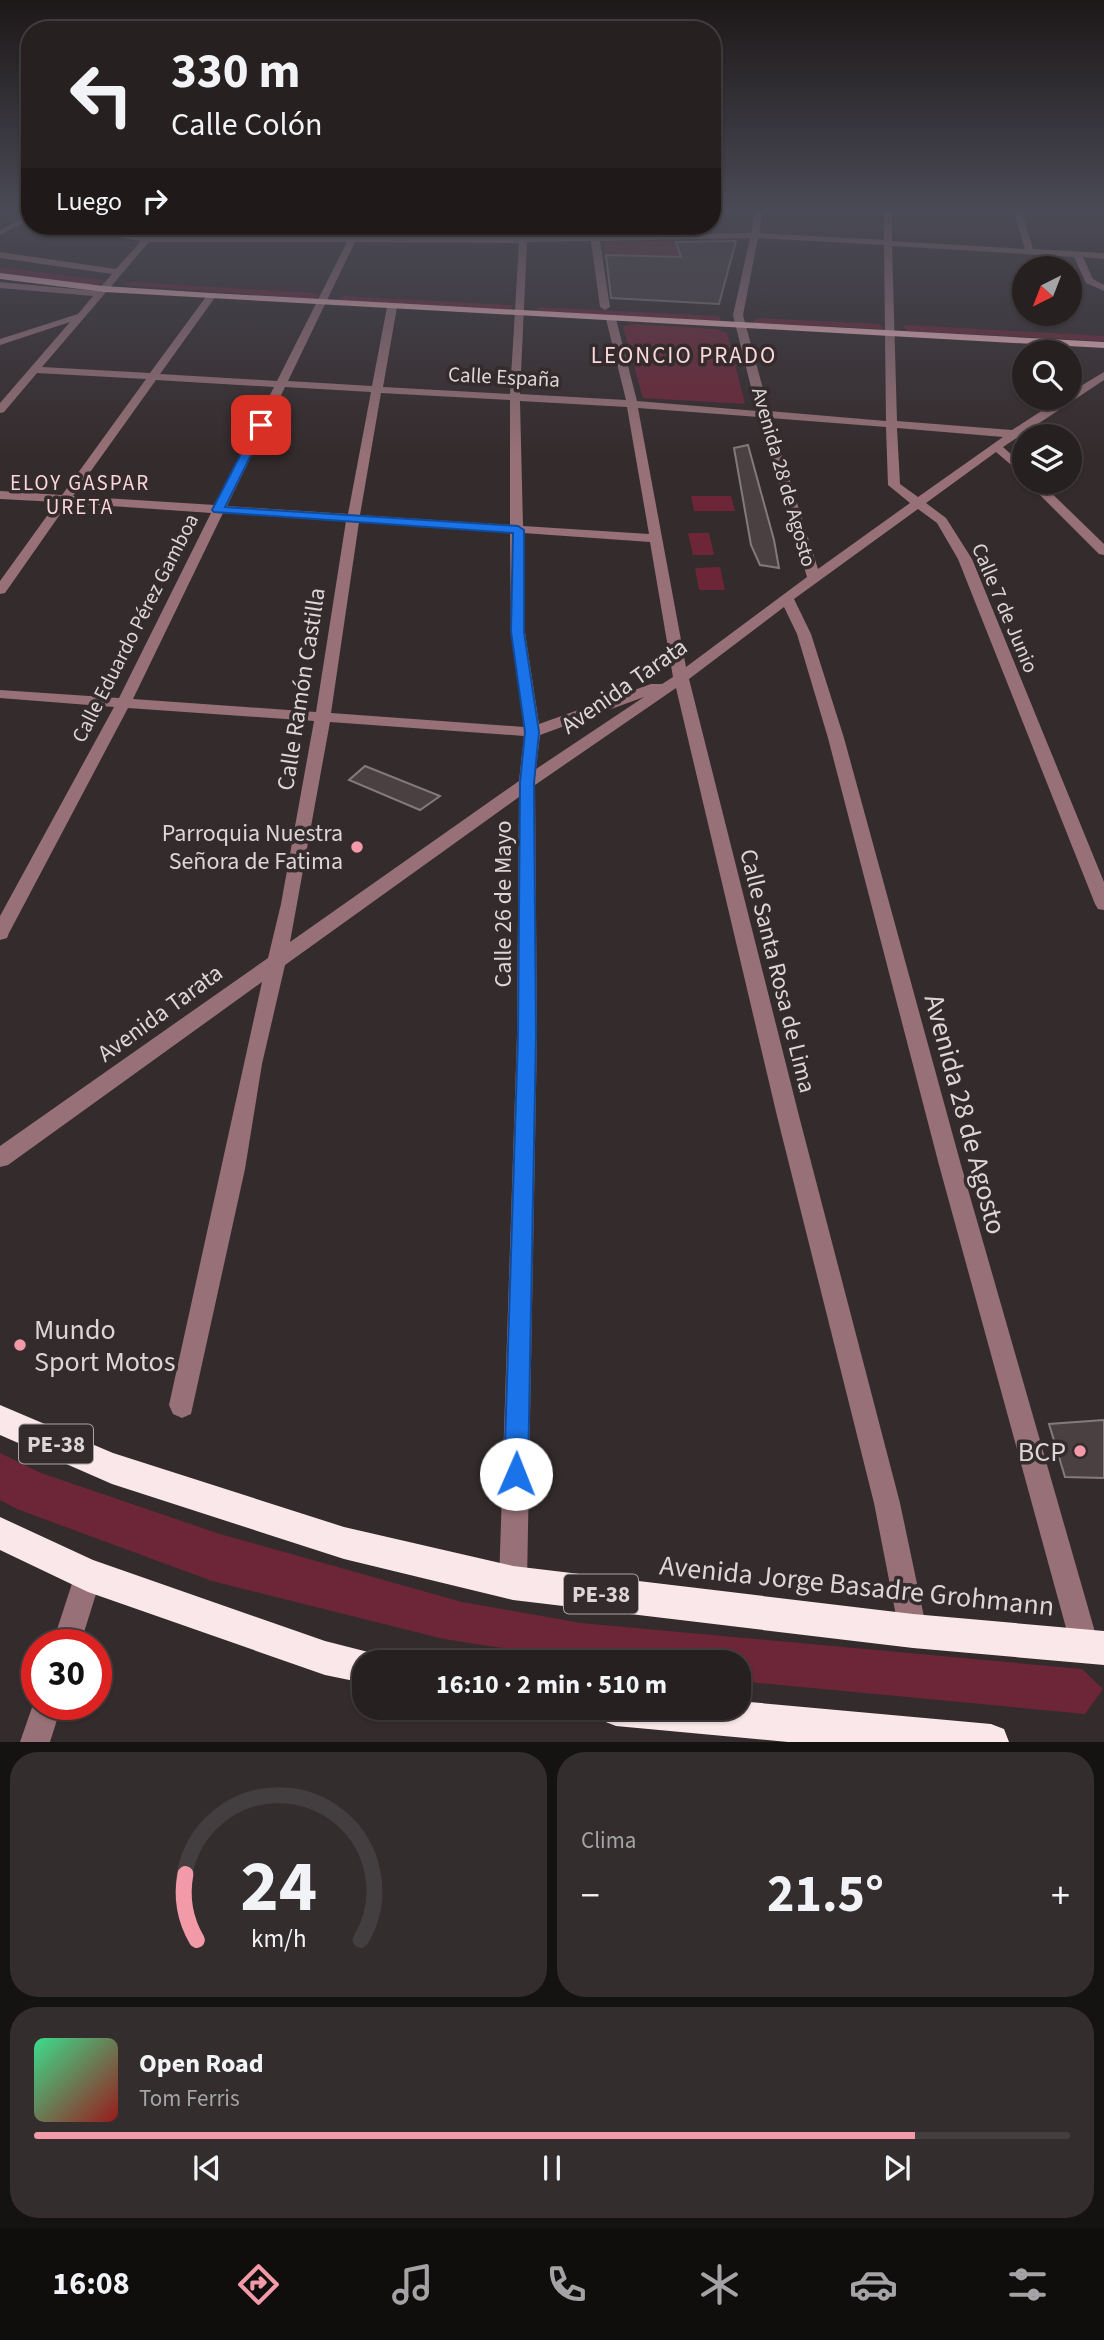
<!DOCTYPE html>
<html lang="es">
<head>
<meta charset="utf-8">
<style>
	:root { --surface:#272021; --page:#332d2e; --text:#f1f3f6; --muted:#a4a3a5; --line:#433e3f; --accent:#f39aa9 }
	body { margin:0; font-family:"Source Sans 3",sans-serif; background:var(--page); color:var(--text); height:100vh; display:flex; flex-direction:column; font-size:26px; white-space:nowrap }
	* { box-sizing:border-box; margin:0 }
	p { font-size:23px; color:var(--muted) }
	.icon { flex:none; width:38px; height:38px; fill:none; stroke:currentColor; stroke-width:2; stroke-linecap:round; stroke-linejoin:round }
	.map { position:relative; height:1742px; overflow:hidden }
	.details { display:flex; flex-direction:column; gap:10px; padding:10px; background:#151212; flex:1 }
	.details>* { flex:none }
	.guide { position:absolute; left:21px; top:21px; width:700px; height:214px; border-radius:28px; box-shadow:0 2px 5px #0004,0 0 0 2px var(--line); background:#272021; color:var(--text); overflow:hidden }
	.needle { width:46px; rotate:222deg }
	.fabs { position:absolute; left:1012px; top:256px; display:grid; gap:14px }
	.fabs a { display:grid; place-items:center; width:70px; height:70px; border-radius:50%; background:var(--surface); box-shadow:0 2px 5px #0004,0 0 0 2px var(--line); font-size:35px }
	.speed { position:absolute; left:21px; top:1629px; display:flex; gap:14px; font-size:35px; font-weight:700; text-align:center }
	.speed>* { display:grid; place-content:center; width:91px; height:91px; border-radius:50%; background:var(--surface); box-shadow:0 2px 5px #0004,0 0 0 2px var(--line); line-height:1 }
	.speed .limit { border:10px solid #d22; background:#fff; color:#111 }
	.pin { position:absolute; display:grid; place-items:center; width:60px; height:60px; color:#fff; margin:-30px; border-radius:14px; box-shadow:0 4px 10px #0006 }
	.me { position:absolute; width:77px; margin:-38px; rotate:1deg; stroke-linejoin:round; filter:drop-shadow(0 0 5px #0008) }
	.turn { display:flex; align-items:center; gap:24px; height:147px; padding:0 35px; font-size:32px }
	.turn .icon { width:91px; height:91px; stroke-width:2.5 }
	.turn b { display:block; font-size:49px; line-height:60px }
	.then { display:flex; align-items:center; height:66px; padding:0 35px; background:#0003; gap:14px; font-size:26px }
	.big { font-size:52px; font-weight:700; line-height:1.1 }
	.details .widget { flex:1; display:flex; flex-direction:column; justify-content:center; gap:10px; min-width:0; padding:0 24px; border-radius:28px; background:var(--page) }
	.details .dial { align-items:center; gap:0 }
	.dial svg { height:182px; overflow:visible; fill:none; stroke:var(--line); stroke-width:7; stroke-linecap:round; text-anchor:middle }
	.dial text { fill:var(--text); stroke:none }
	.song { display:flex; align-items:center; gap:21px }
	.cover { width:84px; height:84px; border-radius:10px; background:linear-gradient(135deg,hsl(150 70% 55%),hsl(0 70% 35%)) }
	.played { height:7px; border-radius:4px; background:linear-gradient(90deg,var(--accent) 85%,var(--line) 85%) }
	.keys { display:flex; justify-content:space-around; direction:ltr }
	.heat { display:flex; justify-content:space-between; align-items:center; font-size:38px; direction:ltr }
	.details .tiles { flex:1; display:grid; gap:10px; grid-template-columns:1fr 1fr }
	.widget:last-child { grid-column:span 2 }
	.trip { position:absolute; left:352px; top:1650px; width:399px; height:70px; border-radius:28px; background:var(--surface); box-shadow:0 2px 5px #0004,0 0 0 2px var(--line); font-weight:700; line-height:70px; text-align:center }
	.dock { display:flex; height:112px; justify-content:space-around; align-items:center; background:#100d0d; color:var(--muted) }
	.dock .icon { width:49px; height:49px }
	.dock .active { color:var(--accent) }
	.dock b { font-size:32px; color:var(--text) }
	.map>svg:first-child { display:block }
	.green { fill:#6d2637 }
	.building { fill:#4a4041; stroke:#84797b; stroke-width:2 }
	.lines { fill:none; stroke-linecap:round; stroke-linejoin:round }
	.minor { fill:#977177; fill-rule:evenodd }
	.major { fill:#f8bac3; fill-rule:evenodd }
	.highway { fill:#fae7e9; fill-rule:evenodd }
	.route { fill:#1a73e8; stroke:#114b97; stroke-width:2 }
	.poi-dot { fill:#f39aa9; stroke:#342b2c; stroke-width:2.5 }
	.labels { text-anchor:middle; stroke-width:7; stroke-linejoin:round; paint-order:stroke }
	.far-street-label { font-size:21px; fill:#dcd6d6; stroke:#342b2c }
	.far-neighbourhood-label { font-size:21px; letter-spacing:2px; fill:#fbd7dc; stroke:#342b2c }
	.far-quarter-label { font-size:23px; letter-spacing:2px; fill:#fbd7dc; stroke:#342b2c }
	.shield { fill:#342b2c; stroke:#aaa3a3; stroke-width:2 }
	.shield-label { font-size:23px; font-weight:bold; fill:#dcd6d6 }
	.street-label { font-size:24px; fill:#dcd6d6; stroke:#342b2c }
	.poi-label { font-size:24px; fill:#dcd6d6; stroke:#342b2c; text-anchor:end }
	.near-street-label { font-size:28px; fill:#dcd6d6; stroke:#342b2c }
	.near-poi-label { font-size:28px; fill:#dcd6d6; stroke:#342b2c; text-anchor:start }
</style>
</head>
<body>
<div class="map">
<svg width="1104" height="1742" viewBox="0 0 1104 1742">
	<rect width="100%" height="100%" fill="#342b2c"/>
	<g class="green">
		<polygon points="675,240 684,262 606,263 604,241"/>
		<path d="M 0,267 L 103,280 L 105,282 C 87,290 22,276 0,273 Z"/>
		<polygon points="128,282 314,293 320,295 313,299 122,285"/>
		<polygon points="344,296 511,305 514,306 505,311 337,300"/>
		<polygon points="540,307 716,316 720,317 720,321 715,321 534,311"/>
		<polygon points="757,318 879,324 884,329 758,323 753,322"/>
		<polygon points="631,324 717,329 727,333 745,404 643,398 623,327"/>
		<polygon points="907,325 1104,336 1104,341 908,331 903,327"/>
		<polygon points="691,496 731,496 735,511 694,511"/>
		<polygon points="709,533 714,555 693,555 688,533"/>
		<polygon points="720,567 725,590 699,590 695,568"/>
		<polygon points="0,1453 41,1473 220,1534 462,1602 581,1623 1082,1669 1103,1689 1085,1714 739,1681 738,1662 591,1662 444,1639 212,1581 17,1509 0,1500"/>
	</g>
	<g class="building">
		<polygon points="736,241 719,304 611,298 606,255 681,257 676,242"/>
		<polygon points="748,445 774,540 779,568 760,565 751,545 734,448"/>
		<polygon points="365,766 440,796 420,810 349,780"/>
		<polygon points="1104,1420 1104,1478 1065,1477 1049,1424"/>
	</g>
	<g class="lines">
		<g class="minor">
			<path d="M 755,212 L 763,212 L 759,233 L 884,240 L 884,212 L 892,212 L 892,241 L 1025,249 L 1014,212 L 1022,212 L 1033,249 L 1104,253 L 1104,259 L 1083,257 L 1093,279 L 1104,285 L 1104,291 L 1086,283 L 1074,257 L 892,246 L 897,421 L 1012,430 L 1063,397 L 1069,397 L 1069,393 L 1104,372 L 1104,380 L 1003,447 L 1024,466 L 1024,476 L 996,452 L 926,503 L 946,518 L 972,559 L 1104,882 L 1104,910 L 1098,909 L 1095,904 L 958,559 L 937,523 L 918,509 L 794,599 L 811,634 L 844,738 L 961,1165 L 1099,1646 L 1095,1656 L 1085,1660 L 1075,1656 L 1071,1646 L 939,1165 L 828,738 L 797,634 L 784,607 L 689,679 L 799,1116 L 900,1503 L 927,1631 L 923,1641 L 913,1645 L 903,1641 L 899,1631 L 874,1503 L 777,1116 L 676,688 L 535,785 L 537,1035 L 527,1583 L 523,1593 L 513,1597 L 503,1593 L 499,1583 L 517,1035 L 519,797 L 285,965 L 262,1064 L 245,1169 L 191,1414 L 182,1418 L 173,1414 L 169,1405 L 262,982 L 8,1165 L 0,1167 L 0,1146 L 268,958 L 281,904 L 314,721 L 128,708 L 9,933 L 7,938 L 0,940 L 0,916 L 114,707 L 0,698 L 0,690 L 119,698 L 211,513 L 68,503 L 5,593 L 0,594 L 0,581 L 57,502 L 0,499 L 0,491 L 62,495 L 146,379 L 37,373 L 4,412 L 0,413 L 0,403 L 70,322 L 0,345 L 0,339 L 78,314 L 93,296 L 0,288 L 0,282 L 97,291 L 112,274 L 0,258 L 0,252 L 116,269 L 141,241 L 53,226 L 73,226 L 145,236 L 154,226 L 162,226 L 153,236 L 349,237 L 355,226 L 363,226 L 358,237 L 519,237 L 520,226 L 528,226 L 528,237 L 751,233 ZM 750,238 L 733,315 L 757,411 L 637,401 L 616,319 L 611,316 L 606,319 L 626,400 L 520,394 L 527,242 L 591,241 L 600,307 L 605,310 L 610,307 L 600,241 ZM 758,238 L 884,245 L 886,421 L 769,411 L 743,315 ZM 149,242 L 347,242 L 277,381 L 160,374 L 216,296 L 211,293 L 208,294 L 150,373 L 42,367 ZM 355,242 L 519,243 L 510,394 L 383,387 L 397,307 L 392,304 L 387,307 L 372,386 L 288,381 ZM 156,380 L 274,387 L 215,505 L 73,496 ZM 285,387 L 371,392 L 348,514 L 227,506 ZM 381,393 L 510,400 L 510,525 L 360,515 ZM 520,401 L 627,407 L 649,534 L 523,526 ZM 638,408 L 759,417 L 807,577 L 686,667 ZM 770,418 L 886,427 L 888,485 L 910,503 L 818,569 ZM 897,428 L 1003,437 L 918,497 L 900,484 ZM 223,513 L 346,521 L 316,712 L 133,699 ZM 359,522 L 510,532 L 511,632 L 524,727 L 331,713 ZM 523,533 L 650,542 L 673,677 L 662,684 L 651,684 L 539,724 L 525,632 ZM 644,697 L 536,769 L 540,735 ZM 330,722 L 524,736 L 519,781 L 290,942 Z"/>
			<polygon points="30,215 30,220 0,235 0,230"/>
			<polygon points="1026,481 1039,481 1104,544 1104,555 1099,554"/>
			<polygon points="88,1561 98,1565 102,1575 80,1645 52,1645 78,1565"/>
			<polygon points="37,1693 37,1704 62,1704 50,1742 20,1742"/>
		</g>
		<polygon class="major" points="0,273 104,286 211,293 1104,342 1104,348 104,292 0,279"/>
		<g class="highway">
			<polygon points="0,1405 113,1453 344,1527 513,1566 913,1614 1104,1631 1104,1665 913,1648 513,1600 344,1559 112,1484 0,1435"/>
			<polygon points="0,1517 93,1560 325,1641 376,1654 380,1662 364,1662 364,1683 325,1675 88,1592 0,1550"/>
			<polygon points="738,1701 991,1724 1004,1729 1009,1742 788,1742 616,1726 603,1721 598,1708 738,1708"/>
		</g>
	</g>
	<linearGradient id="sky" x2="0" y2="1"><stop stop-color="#1d1818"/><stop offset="0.46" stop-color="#4a4a56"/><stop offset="1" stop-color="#4a4a56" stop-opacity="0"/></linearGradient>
	<rect width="1104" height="456" fill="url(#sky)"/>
	<polygon class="route" points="261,422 266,425 225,507 518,526 524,530 524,632 539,732 534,783 536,1035 528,1474 524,1482 516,1485 507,1482 504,1474 518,1035 520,783 525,732 511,632 513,533 214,512 212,510 256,425"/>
	<g class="poi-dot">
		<circle cx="357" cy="847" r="7"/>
		<circle cx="20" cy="1345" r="7"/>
		<circle cx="1080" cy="1451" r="7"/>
	</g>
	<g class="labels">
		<g class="far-street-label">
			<text transform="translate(504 377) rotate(3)" y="7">Calle España</text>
			<text transform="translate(784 477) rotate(74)" y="7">Avenida 28 de Agosto</text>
			<text transform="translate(1005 608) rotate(67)" y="7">Calle 7 de Junio</text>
			<text transform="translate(135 628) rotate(-63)" y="7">Calle Eduardo Pérez Gamboa</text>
		</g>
		<g class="far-neighbourhood-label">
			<text x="80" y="490">ELOY GASPAR<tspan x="80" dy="24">URETA</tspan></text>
		</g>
		<g class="far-quarter-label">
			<text x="684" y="363">LEONCIO PRADO</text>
		</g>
		<g class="shield">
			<rect x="19" y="1424.5" width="74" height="39" rx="5"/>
			<rect x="564" y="1574.5" width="74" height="39" rx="5"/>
		</g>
		<g class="shield-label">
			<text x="56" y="1452">PE-38</text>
			<text x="601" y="1602">PE-38</text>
		</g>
		<g class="street-label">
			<text transform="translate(624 686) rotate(-35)" y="8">Avenida Tarata</text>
			<text transform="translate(301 689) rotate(-81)" y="8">Calle Ramón Castilla</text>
			<text transform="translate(503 904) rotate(-90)" y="8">Calle 26 de Mayo</text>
			<text transform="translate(778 971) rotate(76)" y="8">Calle Santa Rosa de Lima</text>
			<text transform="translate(160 1013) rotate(-36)" y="8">Avenida Tarata</text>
		</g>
		<g class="poi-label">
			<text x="343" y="841">Parroquia Nuestra<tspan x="343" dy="28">Señora de Fatima</tspan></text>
		</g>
		<g class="near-street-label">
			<text transform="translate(966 1114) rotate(75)" y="10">Avenida 28 de Agosto</text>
			<text transform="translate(857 1585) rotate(6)" y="10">Avenida Jorge Basadre Grohmann</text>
		</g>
		<g class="near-poi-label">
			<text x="34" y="1339">Mundo<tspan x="34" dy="32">Sport Motos</tspan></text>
			<text x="1066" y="1461" text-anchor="end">BCP</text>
		</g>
	</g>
</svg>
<div class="fabs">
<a><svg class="needle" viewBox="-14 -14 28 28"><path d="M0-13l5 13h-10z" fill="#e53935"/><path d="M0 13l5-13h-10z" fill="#a4a3a5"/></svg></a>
<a><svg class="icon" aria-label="search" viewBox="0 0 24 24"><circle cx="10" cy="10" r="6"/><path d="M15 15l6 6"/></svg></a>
<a><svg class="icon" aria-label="layers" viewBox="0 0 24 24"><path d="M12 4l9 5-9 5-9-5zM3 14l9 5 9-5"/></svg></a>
</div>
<div class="speed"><div class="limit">30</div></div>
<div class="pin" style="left:261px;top:425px;background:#d93025"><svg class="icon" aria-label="arrive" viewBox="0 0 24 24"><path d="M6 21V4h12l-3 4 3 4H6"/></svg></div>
<svg class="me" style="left:516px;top:1474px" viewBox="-20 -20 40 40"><circle r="19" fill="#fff"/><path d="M0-13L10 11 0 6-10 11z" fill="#1a73e8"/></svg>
<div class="trip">16:10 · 2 min · 510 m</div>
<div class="guide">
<div class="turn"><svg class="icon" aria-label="left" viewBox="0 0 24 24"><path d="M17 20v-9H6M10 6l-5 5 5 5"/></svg><div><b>330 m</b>Calle Colón</div></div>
<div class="then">Luego<svg class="icon" aria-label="right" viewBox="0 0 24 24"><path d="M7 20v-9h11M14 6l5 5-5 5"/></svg></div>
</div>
</div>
<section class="details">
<div class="tiles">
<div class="widget dial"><svg viewBox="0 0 100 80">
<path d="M14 69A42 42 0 1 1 86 69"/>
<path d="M14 69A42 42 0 0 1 9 40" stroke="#f39aa9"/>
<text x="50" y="56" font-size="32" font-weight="700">24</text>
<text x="50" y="72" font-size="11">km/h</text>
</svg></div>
<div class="widget"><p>Clima</p>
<div class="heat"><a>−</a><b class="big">21.5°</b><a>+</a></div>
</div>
<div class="widget">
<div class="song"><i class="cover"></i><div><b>Open Road</b><p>Tom Ferris</p></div></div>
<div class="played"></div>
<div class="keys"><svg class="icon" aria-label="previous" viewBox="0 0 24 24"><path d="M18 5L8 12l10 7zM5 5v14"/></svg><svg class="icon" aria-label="pause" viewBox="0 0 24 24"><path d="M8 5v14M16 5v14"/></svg><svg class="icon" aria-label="next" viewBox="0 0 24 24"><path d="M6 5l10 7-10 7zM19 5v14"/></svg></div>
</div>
</div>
</section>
<nav class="dock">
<b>16:08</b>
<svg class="icon active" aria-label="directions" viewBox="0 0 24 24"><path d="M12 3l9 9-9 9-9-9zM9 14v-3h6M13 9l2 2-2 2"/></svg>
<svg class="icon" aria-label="music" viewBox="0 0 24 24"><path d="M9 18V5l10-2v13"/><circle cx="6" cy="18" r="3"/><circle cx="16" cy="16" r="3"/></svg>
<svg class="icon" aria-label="phone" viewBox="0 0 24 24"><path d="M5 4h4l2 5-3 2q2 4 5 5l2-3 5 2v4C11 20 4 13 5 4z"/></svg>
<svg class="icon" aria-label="climate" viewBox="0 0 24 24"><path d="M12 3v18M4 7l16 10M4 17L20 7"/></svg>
<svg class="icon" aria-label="car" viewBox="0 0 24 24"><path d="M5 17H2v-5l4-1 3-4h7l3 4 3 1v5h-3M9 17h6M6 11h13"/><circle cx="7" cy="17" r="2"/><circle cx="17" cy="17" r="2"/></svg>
<svg class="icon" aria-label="filters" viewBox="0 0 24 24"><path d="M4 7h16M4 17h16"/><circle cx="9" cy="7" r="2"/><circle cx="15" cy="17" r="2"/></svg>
</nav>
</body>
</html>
